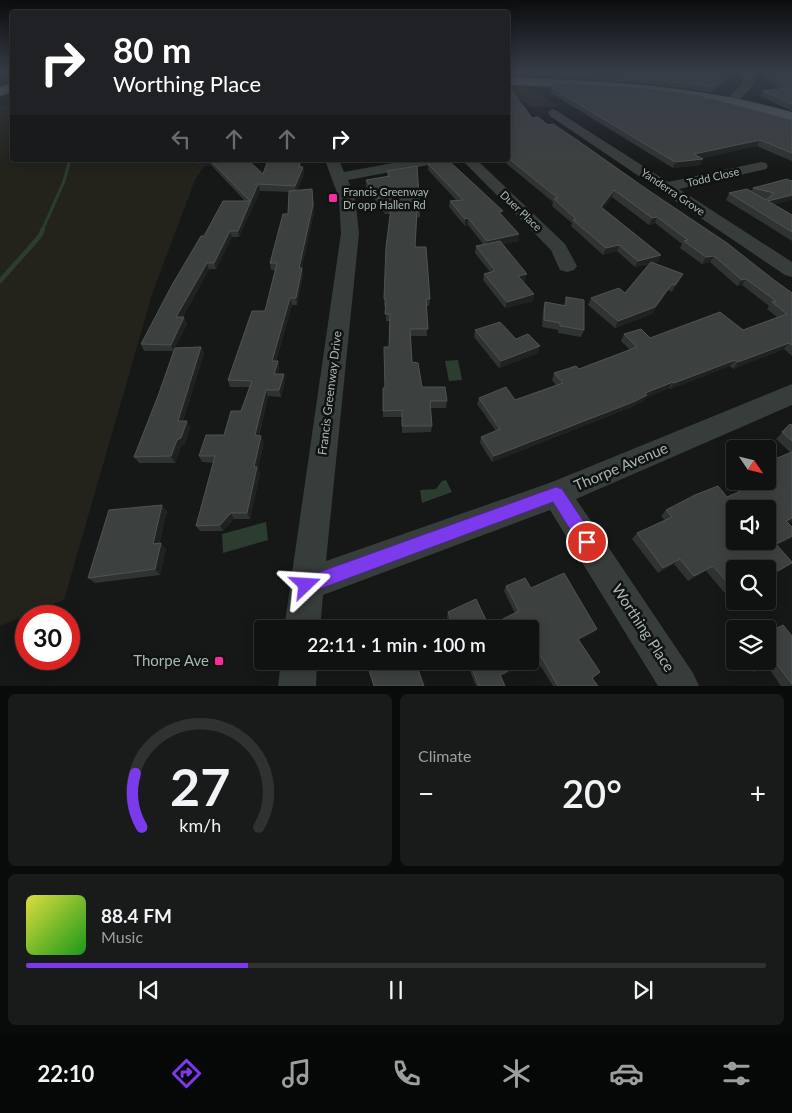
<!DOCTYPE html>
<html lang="en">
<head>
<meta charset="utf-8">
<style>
	:root { --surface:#101212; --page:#191b1b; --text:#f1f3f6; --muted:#9c9e9f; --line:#303232; --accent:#7c3aed }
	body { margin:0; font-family:Lato,sans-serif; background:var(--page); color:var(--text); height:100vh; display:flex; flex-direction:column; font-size:19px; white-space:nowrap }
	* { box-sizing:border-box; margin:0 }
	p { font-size:16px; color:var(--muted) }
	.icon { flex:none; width:28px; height:28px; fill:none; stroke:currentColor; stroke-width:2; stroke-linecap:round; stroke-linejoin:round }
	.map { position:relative; height:686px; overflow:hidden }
	.sheet { display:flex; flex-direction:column; gap:8px; padding:8px; background:#090a0a; flex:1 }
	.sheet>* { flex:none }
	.guide { position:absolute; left:10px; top:10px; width:500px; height:152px; border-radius:5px; box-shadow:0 2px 12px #0003,0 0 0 1px var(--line); background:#202124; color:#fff; overflow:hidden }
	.needle { width:32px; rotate:125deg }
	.fabs { position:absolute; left:726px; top:440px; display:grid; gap:10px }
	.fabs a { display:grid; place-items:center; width:50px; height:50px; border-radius:5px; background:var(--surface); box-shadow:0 2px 12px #0003,0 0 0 1px var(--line); font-size:25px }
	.speed { position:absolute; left:15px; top:605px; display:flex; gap:10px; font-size:25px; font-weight:700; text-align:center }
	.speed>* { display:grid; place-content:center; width:65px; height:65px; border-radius:50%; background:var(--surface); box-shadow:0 2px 12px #0003,0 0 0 1px var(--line); line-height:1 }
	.speed .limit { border:8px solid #d22; background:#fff; color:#111 }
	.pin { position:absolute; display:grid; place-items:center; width:42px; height:42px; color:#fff; margin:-21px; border:2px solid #fff; border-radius:50%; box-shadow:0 1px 5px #0007 }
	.me { position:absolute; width:55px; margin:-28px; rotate:70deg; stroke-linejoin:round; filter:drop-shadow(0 0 4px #0008) }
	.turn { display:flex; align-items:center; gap:18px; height:105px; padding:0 20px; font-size:22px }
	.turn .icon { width:65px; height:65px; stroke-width:2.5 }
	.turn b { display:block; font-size:35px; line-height:42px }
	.lanes { display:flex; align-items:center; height:48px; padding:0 20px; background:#0003; justify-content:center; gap:25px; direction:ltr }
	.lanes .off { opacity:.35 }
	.big { font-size:38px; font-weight:600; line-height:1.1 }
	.sheet .widget { flex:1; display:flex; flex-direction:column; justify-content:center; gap:8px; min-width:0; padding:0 18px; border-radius:8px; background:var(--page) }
	.sheet .dial { align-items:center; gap:0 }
	.dial svg { height:130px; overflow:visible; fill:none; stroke:var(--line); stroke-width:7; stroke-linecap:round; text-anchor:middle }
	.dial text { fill:var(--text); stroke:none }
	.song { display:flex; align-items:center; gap:15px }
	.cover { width:60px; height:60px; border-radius:8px; background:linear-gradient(135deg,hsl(60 70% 55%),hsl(120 70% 35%)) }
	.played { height:5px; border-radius:2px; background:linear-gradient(90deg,var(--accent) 30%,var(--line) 30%) }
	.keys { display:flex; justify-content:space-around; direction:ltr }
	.heat { display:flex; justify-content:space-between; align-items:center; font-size:28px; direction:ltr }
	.sheet .tiles { flex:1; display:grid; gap:8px; grid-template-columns:1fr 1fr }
	.widget:last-child { grid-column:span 2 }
	.trip { position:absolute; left:254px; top:620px; width:285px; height:50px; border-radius:5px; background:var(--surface); box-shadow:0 2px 12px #0003,0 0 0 1px var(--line); font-weight:600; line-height:50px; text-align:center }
	.tabs { display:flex; height:80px; justify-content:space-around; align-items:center; background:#060707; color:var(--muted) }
	.tabs .icon { width:35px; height:35px }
	.tabs .selected { color:var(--accent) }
	.tabs b { font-size:22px; color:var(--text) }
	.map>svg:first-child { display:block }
	.green { fill:#23231c }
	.water { fill:#2b3d2f }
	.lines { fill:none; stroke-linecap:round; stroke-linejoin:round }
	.stream-far1 { stroke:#2b3d2f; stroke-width:3 }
	.stream { stroke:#2b3d2f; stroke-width:4.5 }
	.minor { fill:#373d3b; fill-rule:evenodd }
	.major { fill:#535c58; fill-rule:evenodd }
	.wall { fill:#2f3332 }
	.shaded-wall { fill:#202222 }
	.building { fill:#3c4140; stroke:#4d5452; fill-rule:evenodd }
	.route { fill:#7c3aed; stroke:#51269a }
	.poi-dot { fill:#fa2c9d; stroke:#111313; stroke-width:2 }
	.labels { text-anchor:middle; stroke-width:5; stroke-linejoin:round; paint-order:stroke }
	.far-street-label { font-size:11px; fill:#a7b9b0; stroke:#111313 }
	.far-poi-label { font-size:11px; fill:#a7b9b0; stroke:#111313; text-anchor:start }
	.street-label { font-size:12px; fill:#a7b9b0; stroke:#111313 }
	.near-street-label { font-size:15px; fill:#a7b9b0; stroke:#111313 }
	.near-poi-label { font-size:15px; fill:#a7b9b0; stroke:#111313; text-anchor:end }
</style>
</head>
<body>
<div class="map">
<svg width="792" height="686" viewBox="0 0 792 686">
	<rect width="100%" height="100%" fill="#161818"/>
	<g class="green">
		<polygon points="508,86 530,88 558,106 533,108 508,91"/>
		<polygon points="12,105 12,160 208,160 195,180 153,291 64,600 0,626 0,106"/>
	</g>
	<g class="water">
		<polygon points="458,360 462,380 449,381 445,361"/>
		<polygon points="446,480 452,492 422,503 420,490 436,489 442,481"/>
		<polygon points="266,522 268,540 223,553 222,534"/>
	</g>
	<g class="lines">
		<polyline class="stream-far1" points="42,231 64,181 70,160"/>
		<polyline class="stream" points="0,281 40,236 43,229"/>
		<g class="minor">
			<polygon points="743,71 753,71 754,84 737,103 729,103 727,100 729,97 742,84"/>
			<polygon points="554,109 668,182 761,162 766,163 768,166 766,169 679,189 792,262 792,277 785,275 550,116 548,113 550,110"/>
			<polygon points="325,160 339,160 344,172 409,160 441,160 439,163 434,164 348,180 355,198 359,233 326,561 552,482 792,384 792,405 576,499 693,673 699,686 658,686 550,510 323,595 320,629 284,629 341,233 339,198"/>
			<polygon points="462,160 477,160 565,244 577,266 574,270 567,272 560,270 551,250"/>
			<polygon points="281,661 317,661 316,686 278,686"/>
		</g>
		<g class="major">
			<path d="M 508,77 C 606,81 697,85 792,112 L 792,122 C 768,116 746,108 722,103 C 652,88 579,88 508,85 Z"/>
			<polygon points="12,83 12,92 0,96 0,87"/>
		</g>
	</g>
	<g class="wall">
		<polygon points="508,71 735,71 712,92 651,84 548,77 547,74 528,76 521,71"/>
		<polygon points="765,71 792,73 792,111 760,96 763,91 780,89 763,76"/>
		<polygon points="552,83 704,98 792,120 792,161 757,146 702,158 700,165 673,168 551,93 551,88"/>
		<polygon points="508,86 532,118 548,125 792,293 792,356 784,349 733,369 730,366 670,389 669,388 645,398 643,401 629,408 492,462 480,443 481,437 496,431 477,404 479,398 515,400 556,385 552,380 554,373 579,369 630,350 621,341 624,334 650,338 743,330 777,317 767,309 769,306 742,285 737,286 710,262 702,264 680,248 682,244 655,223 649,225 612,197 603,208 661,255 658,261 653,263 683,274 672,292 668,290 652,314 615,328 588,305 591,298 625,293 649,264 635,267 617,251 603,255 571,226 572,223 552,206 553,202 502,160 508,160"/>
		<polygon points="197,160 248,160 263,174 301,164 301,167 303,167 304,173 297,191 313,196 314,212 302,268 303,274 297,305 292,305 276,361 278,361 279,368 277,374 285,381 281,397 268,396 259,436 264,442 258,468 260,473 250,519 234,519 223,531 200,531 196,526 214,463 202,462 199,456 224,435 241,411 249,387 230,387 228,380 265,311 275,270 271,270 270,263 288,214 289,192 260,191 239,237 232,237 216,269 209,269 183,317 184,317 187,324 175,348 201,347 204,353 183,421 190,427 185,444 181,446 175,463 139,463 134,457 158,396 173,351 144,351 141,344 204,236 245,201 211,165 201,167"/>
		<polygon points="428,161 502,216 518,241 502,244 525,281 523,281 534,294 533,301 505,308 483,280 484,274 490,272 475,253 476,246 483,244 468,225 465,226 449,207 450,201 456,200 428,170"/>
		<polygon points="387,171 420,211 420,217 416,218 415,247 430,299 429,306 427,306 427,336 410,336 412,362 422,387 447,401 446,408 430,408 432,426 431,432 402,433 402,417 383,417 383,388 385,388 389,347 390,321 386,321 386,306 384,306 384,299 390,214 385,214 366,187 366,180 387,177"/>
		<polygon points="791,181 774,205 792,215 792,241 726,200 729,193 751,191 753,188"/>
		<polygon points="566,297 584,330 581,337 558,333 558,330 542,327 543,309 545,302 564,305"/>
		<polygon points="475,330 516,339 538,353 499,368 474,337"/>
		<polygon points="790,424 792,425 792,521 788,523 792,527 792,538 777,545 785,568 768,577 768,569 735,569 735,594 729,598 706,571 688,581 674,564 658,573 632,539 637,533 665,520 661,516 666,510 727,497 758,483 756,481 768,481 768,464 770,461 791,453 776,439"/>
		<polygon points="162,505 167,511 159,544 166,549 160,575 95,583 88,578"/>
		<polygon points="506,586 531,588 593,633 579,640 592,678 598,686 553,686 536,659 501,676 505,686 476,686 466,661 530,661 530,629 452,629 447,617 448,612 489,626 515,613 504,591"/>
		<polygon points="792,636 792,686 781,686 767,666 754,672 747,661 768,661"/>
	</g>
	<g class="shaded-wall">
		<polygon points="508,71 521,71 508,73"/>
		<polygon points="529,71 548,71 547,74 528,76"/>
		<polygon points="732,71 735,71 712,92 715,87"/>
		<polygon points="760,140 757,146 692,160 694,154"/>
		<polygon points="703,159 700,165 673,168 675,162"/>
		<polygon points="205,160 209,160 211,165 201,167 199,161"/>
		<polygon points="303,167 304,173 296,192 295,186"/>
		<polygon points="258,184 260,191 239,237 238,231"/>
		<polygon points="312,189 314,212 302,268 303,274 297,305 296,298 299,268"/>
		<polygon points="614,190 612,197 599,213 601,207"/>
		<polygon points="792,195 792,200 764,208 768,201"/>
		<polygon points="657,217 655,223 649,225 652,218"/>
		<polygon points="468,218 468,225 465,226 465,219"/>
		<polygon points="230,231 232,237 216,269 214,263"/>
		<polygon points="519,234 518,241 486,248 487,241"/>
		<polygon points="619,245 617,251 603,255 606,248"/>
		<polygon points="661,255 658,261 635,267 638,261"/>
		<polygon points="714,256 710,262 702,264 706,257"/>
		<polygon points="207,263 209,269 179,324 176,317"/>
		<polygon points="527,274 525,281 517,283 518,276"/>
		<polygon points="683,274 680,281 672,292 675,285"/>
		<polygon points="746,279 742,285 737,286 742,280"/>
		<polygon points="672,284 652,314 615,328 618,321"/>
		<polygon points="534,294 533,301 505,308 507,302"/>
		<polygon points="290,298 292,305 274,367 272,361"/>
		<polygon points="184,317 187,324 174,351 171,345"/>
		<polygon points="789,343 784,349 733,369 738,362"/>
		<polygon points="540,346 538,353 499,368 501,361"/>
		<polygon points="201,347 204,353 181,428 178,421"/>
		<polygon points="735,360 730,366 670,389 674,383"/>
		<polygon points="278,361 279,368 276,381 274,374"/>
		<polygon points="284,374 285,381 281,397 279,390"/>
		<polygon points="673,382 669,388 645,398 643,401 629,408 492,462 494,456"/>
		<polygon points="266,390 268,396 257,442 255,435"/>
		<polygon points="187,421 190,427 185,444 181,446 175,463 171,456 177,440"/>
		<polygon points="261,436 264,442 258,468 260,473 250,519 247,513 254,467"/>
		<polygon points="162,505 167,511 158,550 153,544"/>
		<polygon points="231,513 234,519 223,531 220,525"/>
		<polygon points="792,518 792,521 779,527 786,521"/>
		<polygon points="792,536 792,538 790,539 768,549 776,544"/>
		<polygon points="161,543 166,549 160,575 155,569"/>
		<polygon points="680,559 674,564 658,573 663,568"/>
		<polygon points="792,564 785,568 768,577 768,576"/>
		<polygon points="713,566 706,571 688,581 694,576"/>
		<polygon points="597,629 593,633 574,643 578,639"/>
		<polygon points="540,655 536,659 498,678 500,675 527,661 530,661 530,660"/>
	</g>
	<g class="building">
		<polygon points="549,71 732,71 715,87 653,79"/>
		<polygon points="766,71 792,73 792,104 763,91 789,88"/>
		<polygon points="552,83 644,88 698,95 705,96 703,98 710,98 792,120 792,153 760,140 694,154 703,159 675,162 552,88"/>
		<polygon points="508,86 532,118 538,117 548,125 553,124 577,140 645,188 727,243 774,280 792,293 792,345 789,343 738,362 735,360 674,383 673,382 645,393 647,395 633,402 494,456 481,437 500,429 479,398 506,387 515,400 563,383 554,373 576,366 579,369 637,347 624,334 641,329 650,338 720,312 743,330 787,314 772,302 776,301 746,279 742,280 714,256 706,257 684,241 688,240 657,217 652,218 614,190 601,207 661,255 638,261 619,245 606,248 573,220 576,219 554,199 558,198 508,158"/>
		<polygon points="210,160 248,160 263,174 268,160 300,160 299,167 303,167 295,186 258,184 238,231 230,231 214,263 207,263 176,317 184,317 171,345 141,344 172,285 201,236 204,236 223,201 250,201"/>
		<polygon points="433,160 448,160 503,211 499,212 519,234 487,241 468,218 465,219 450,201 463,200 428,164 430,164 428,161"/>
		<polygon points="417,166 420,211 417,211 415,247 426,247 430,299 426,299 428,329 410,329 412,362 418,363 422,387 445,387 447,401 430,401 432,426 402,426 402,410 383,411 383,388 385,388 384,347 389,347 390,314 385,314 386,299 384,299 386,247 391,208 385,208 366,180 390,176 387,171"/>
		<polygon points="787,179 791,181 792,180 792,195 768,201 792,215 792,232 729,193 747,189 766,200 774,193 753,188"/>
		<polygon points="312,189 313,205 299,268 302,268 296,298 290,298 272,361 278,361 274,374 284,374 279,390 266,390 255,435 261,436 254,467 257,467 247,513 231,513 220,525 196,526 215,456 199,456 206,435 224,435 231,411 241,411 252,381 228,380 252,311 265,311 277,263 270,263 283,214 288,214 289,191"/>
		<polygon points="500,241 527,274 518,276 534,294 507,302 484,274 495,271 476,246"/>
		<polygon points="651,262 683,274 675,285 672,284 655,307 618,321 591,298 619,288 625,293"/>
		<polygon points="566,297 584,300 584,330 560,326 560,323 544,320 545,302 566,306"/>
		<polygon points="500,322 516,339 528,334 540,346 501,361 475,330"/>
		<polygon points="201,347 178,421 187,421 181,438 177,440 171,456 134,457 158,396 175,348"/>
		<polygon points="790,424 792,425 792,441 782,432"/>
		<path d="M 792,452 L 792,518 L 786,521 L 792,527 L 792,536 L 776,544 L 792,562 L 792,563 L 768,576 L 768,569 L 735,569 L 735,592 L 713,566 L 694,576 L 680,559 L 663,568 L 637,533 L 672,517 L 666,510 L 695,495 L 718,486 L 727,497 L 763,481 L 768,481 L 768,470 L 775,467 L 770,461 ZM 735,509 L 768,509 L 768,541 L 735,541 Z"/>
		<polygon points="162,505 153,544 161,543 155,569 88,578 109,510"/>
		<polygon points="564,573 597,629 578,639 600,672 592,678 598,686 558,686 540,655 530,660 530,629 455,629 448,612 476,599 489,626 519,611 506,586 525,578 531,588"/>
		<polygon points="783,625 792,636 792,684 775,662 763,668 758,661 768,661 768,633"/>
		<polygon points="366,661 415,661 424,686 374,686"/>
		<polygon points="469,661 527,661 500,675 505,686 479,686"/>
	</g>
	<linearGradient id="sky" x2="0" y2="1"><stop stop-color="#0c0d0d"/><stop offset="0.43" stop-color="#363d48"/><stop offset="1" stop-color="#363d48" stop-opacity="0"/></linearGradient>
	<rect width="792" height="167" fill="url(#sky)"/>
	<polygon class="route" points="556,487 562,489 593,536 595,542 593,548 587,550 582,548 553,502 306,594 300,591 298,585 300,579 306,577"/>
	<g class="poi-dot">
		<rect x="328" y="193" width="10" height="10" rx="2.5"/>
		<rect x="214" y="656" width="10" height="10" rx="2.5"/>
	</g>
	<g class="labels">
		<g class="far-street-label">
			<text transform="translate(713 177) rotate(-13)" y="4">Todd Close</text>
			<text transform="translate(673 192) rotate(34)" y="4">Yanderra Grove</text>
			<text transform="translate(521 211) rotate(44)" y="4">Duer Place</text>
		</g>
		<g class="far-poi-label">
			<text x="343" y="196">Francis Greenway<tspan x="343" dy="13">Dr opp Hallen Rd</tspan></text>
		</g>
		<g class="street-label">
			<text transform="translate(330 393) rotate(-83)" y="4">Francis Greenway Drive</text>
		</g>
		<g class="near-street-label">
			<text transform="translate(621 467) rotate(-23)" y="5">Thorpe Avenue</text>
			<text transform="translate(643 628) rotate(57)" y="5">Worthing Place</text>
		</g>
		<g class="near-poi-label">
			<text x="209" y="666">Thorpe Ave</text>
		</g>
	</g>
</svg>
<div class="fabs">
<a><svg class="needle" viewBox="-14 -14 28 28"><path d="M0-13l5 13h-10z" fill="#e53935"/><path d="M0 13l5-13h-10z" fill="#9c9e9f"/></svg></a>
<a><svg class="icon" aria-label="sound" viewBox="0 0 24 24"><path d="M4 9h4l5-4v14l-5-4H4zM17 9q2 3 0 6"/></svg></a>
<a><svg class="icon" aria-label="search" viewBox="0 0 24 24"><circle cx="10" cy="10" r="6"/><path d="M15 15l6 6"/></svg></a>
<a><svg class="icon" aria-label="layers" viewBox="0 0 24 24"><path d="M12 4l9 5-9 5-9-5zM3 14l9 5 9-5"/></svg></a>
</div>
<div class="speed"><div class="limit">30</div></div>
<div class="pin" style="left:587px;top:542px;background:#d93025"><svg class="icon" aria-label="arrive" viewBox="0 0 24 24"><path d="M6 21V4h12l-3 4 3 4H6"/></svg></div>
<svg class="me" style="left:306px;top:585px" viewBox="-20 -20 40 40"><path d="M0-17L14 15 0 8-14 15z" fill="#7c3aed" stroke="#fff" stroke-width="4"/></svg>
<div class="trip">22:11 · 1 min · 100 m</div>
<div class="guide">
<div class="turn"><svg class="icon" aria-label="right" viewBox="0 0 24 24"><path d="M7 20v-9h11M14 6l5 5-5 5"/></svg><div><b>80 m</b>Worthing Place</div></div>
<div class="lanes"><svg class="icon off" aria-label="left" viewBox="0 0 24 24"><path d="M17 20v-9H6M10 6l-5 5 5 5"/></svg><svg class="icon off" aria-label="ahead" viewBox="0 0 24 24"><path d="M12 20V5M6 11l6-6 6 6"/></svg><svg class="icon off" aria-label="ahead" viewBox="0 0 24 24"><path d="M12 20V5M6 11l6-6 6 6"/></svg><svg class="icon" aria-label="right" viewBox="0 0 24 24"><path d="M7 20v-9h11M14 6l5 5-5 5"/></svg></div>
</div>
</div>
<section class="sheet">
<div class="tiles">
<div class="widget dial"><svg viewBox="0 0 100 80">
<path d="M14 69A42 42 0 1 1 86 69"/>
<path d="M14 69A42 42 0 0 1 10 36" stroke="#7c3aed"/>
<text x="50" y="56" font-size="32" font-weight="700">27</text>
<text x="50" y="72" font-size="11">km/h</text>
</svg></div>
<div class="widget"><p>Climate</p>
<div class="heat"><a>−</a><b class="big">20°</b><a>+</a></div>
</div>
<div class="widget">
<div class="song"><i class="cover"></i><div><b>88.4 FM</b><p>Music</p></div></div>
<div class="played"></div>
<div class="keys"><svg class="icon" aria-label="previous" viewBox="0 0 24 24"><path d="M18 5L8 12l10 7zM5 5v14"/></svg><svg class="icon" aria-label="pause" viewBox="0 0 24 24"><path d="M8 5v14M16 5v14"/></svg><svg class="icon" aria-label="next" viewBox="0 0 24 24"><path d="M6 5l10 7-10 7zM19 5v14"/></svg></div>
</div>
</div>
</section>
<nav class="tabs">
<b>22:10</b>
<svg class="icon selected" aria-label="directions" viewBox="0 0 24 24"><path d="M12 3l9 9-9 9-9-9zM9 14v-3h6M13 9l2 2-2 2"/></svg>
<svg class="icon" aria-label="music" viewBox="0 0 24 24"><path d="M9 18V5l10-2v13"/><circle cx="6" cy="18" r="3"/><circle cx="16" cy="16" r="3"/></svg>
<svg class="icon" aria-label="phone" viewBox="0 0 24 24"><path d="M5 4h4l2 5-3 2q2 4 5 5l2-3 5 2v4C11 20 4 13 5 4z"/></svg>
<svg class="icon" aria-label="climate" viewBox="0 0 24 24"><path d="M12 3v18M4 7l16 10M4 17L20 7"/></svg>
<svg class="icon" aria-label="car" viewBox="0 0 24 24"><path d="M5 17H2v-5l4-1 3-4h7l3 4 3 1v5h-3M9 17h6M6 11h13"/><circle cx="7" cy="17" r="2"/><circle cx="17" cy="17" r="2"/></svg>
<svg class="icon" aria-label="filters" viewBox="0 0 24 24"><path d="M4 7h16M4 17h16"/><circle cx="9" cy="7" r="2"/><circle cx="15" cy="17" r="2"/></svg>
</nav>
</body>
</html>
